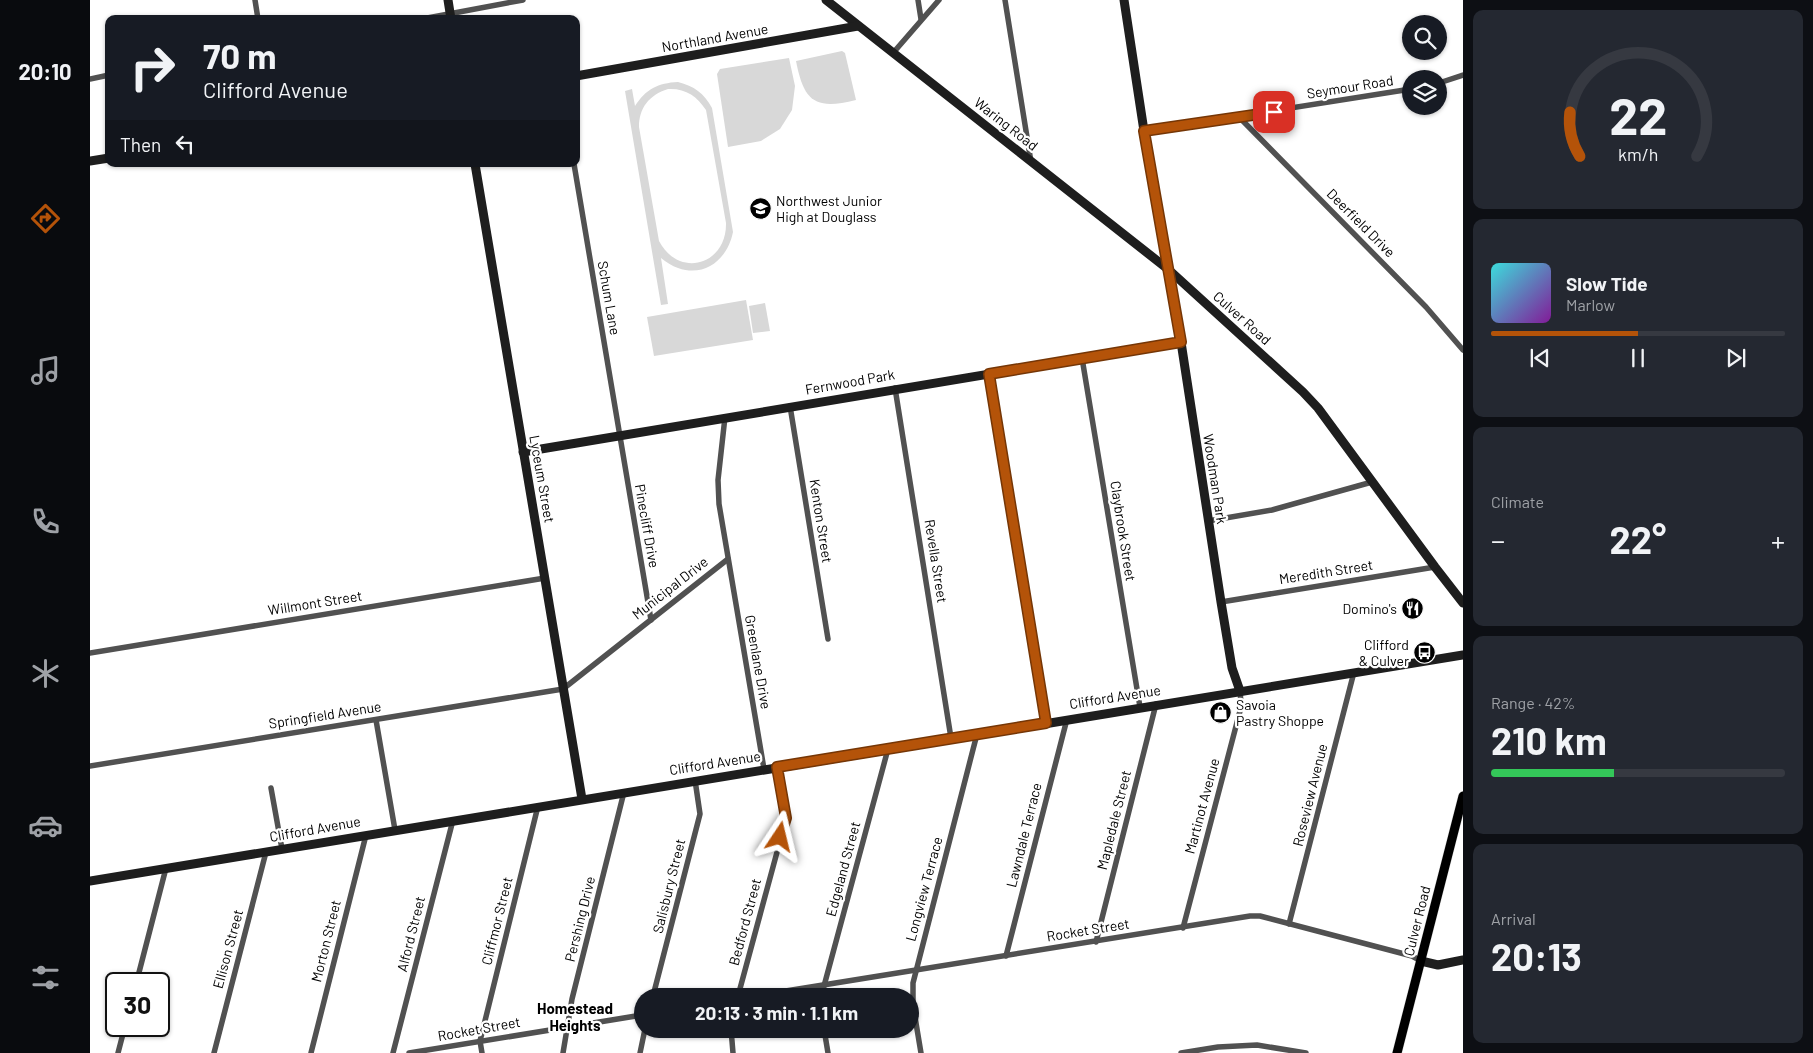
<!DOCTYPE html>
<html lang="en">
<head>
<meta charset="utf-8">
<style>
	:root { --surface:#171b24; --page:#242831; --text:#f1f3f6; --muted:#9ea1a6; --line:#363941; --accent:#b45309 }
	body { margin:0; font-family:Barlow,sans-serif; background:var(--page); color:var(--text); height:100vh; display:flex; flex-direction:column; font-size:19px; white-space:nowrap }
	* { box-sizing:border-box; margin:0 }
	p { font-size:16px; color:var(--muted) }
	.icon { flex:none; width:28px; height:28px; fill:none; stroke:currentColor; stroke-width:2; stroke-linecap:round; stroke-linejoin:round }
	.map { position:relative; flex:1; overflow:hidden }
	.panel { display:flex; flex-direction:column; gap:10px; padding:10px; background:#0d0f14; width:350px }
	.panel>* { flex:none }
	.banner { position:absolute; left:15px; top:15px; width:475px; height:152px; border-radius:10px; box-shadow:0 1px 4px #0004; background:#171b24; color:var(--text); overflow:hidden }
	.buttons { position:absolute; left:1312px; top:15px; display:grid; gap:10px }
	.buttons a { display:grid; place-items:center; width:45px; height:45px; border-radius:50%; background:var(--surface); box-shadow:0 1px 4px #0004; font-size:25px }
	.speed { position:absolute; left:15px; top:972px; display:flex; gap:10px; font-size:25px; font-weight:700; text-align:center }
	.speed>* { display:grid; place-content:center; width:65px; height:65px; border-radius:50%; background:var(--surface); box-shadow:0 1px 4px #0004; line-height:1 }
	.speed .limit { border:2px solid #111; border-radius:8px; background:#fff; color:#111 }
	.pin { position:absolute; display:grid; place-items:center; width:42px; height:42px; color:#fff; margin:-21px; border-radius:10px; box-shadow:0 2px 8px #0006 }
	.me { position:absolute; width:55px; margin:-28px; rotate:10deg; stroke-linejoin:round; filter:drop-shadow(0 0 4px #0008) }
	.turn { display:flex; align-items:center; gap:18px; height:105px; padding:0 15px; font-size:22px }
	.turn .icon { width:65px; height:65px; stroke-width:2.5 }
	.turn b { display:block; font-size:35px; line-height:42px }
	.then { display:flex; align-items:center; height:48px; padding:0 15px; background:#0003; gap:10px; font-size:19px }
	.big { font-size:38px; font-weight:700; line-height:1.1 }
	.panel .tile { flex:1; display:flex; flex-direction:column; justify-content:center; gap:8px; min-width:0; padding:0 18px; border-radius:10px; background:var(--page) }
	.panel .dial { align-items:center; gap:0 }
	.dial svg { height:130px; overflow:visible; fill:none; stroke:var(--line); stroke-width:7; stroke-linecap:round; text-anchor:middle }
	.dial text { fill:var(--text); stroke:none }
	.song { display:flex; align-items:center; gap:15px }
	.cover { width:60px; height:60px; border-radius:8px; background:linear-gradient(135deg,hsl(180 70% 55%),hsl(290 70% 35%)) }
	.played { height:5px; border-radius:2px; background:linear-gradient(90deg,var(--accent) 50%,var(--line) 50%) }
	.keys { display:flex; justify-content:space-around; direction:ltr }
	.heat { display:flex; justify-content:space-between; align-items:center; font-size:28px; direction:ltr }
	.charge { height:8px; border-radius:4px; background:linear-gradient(90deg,#34c759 42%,var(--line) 0) }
	.trip { position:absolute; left:544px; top:988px; width:285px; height:50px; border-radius:25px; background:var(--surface); box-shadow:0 1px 4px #0004; font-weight:700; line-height:50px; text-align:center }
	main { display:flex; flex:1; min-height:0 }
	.dock { display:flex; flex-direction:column; width:90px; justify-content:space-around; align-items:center; background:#090b0e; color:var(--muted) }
	.dock .icon { width:35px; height:35px }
	.dock .current { color:var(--accent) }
	.dock b { font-size:22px; color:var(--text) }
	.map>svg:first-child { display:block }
	.green { fill:#d8d8d8; fill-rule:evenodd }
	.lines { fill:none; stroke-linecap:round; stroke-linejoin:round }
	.primary-casing { stroke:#dbdbdb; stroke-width:10 }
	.street { stroke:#515151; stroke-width:5.5 }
	.secondary { stroke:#1e1e1e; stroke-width:9 }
	.primary { stroke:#000; stroke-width:9 }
	.route-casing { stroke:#753606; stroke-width:12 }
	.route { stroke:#b45309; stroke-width:9 }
	.labels { text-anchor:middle; stroke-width:4.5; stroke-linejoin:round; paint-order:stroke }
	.street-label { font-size:14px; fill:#000; stroke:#fff }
	.poi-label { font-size:14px; fill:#000; stroke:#fff; text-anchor:start }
	.neighbourhood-label { font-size:15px; font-weight:bold; fill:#000; stroke:#fff }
</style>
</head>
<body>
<main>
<nav class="dock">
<b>20:10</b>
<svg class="icon current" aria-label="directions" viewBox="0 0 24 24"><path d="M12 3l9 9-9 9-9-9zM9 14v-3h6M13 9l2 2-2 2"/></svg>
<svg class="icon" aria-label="music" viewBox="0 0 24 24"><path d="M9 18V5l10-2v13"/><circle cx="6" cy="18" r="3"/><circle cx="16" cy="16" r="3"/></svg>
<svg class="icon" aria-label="phone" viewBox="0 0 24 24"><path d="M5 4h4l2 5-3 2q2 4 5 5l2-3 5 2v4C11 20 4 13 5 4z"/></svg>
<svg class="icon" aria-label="climate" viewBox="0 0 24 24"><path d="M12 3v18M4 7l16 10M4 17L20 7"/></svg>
<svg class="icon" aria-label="car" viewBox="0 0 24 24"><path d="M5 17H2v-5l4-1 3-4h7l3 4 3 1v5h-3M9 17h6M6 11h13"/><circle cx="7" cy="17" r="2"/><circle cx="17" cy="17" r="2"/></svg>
<svg class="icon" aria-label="filters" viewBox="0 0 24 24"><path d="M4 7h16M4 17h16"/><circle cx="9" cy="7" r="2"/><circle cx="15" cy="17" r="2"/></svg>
</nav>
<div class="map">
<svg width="1373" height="1053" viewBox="0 0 1373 1053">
	<rect width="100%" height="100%" fill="#fff"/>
	<g class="green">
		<path d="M 752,51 L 755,53 L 766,100 C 725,110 714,102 706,61 Z"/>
		<polygon points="699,58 705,86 702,110 690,129 671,141 638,147 627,74 630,69"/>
		<path d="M 588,82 C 604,86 614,93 622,108 L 643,232 C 638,258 616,278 588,268 C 582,266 576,262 571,258 L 578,304 L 571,305 L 535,91 L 542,89 L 545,106 C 556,89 568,83 588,82 ZM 578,89 C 595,88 607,96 616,110 L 636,223 C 637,265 589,279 569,241 L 549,127 C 549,108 559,95 578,89 Z"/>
		<polygon points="656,300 663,340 564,356 557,317"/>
		<polygon points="675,303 680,331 663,333 659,306"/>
	</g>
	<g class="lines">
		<defs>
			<polyline id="primary" points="1307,1053 1373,796"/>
		</defs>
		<use href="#primary" class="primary-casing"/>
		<g class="street">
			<polyline points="165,0 168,19"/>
			<polyline points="828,0 831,19"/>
			<polyline points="915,0 941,162"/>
			<polyline points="332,19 433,0"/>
			<polyline points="803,53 849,0"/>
			<polyline points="0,79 19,75"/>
			<polyline points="1349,83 1373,75"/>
			<polyline points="1149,117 1336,307 1373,350"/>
			<polyline points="1054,131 1321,89"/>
			<polyline points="484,164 561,620"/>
			<polyline points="992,358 1050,707"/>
			<polyline points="899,374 956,723"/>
			<polyline points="805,388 861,738"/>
			<polyline points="700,406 738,639"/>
			<polyline points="635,417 628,480 629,504 674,769"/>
			<polyline points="1118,521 1182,510 1282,482"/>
			<polyline points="1131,602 1345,567"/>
			<polyline points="0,653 455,578"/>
			<polyline points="286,720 305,830"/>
			<polyline points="0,766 473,689 638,559"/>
			<polyline points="181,788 192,849"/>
			<polyline points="1199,924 1264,672"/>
			<polyline points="1093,928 1150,711 1151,703 1150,691"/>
			<polyline points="1006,942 1066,704"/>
			<polyline points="916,956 977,719"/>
			<polyline points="46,984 76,868"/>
			<polyline points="563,996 610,814 605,780"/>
			<polyline points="648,996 696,819 687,767"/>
			<polyline points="665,996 1160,916 1170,916 1322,956 1331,961"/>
			<polyline points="732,996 734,986 798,749"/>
			<polyline points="641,1029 643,1053"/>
			<polyline points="734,1029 738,1053"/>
			<polyline points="28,1053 35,1026"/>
			<polyline points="124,1053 176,852"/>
			<polyline points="221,1053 276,835"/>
			<polyline points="303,1053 363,820"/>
			<polyline points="319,1053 552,1015"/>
			<polyline points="392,1053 390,1041 448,806"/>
			<polyline points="473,1053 482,999 534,792"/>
			<polyline points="550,1053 555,1029"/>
			<polyline points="831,1053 823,1005 823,983 887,734"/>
			<polyline points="1091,1053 1128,1047 1167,1045 1216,1053"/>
		</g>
		<g class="secondary">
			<polyline points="358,0 361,19"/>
			<polyline points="736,0 1079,270 1213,392 1228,408 1345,567 1373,603"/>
			<polyline points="1034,0 1054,131 1091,342 1131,602 1142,668 1150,691"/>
			<polyline points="486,76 768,26"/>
			<polyline points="0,161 19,158"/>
			<polyline points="385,164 492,799"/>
			<polyline points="433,452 1091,342"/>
			<polyline points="0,881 1373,655"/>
			<polyline points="1331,961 1348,965 1373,960"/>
		</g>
		<use href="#primary" class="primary"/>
	</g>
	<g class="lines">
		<defs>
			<polyline id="route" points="690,837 696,818 687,767 956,723 899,374 1091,342 1054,131 1184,112"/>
		</defs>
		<use href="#route" class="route-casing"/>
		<use href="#route" class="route"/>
	</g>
	<defs>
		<symbol id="school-disc" viewBox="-11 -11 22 22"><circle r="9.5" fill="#000" stroke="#fff"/><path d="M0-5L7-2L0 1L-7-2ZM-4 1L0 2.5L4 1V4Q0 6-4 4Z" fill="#fff"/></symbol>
		<symbol id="restaurant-disc" viewBox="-11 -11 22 22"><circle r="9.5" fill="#000" stroke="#fff"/><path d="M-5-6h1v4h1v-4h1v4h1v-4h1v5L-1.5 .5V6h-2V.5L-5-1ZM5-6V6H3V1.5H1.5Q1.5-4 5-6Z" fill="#fff"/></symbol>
		<symbol id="bus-disc" viewBox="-11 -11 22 22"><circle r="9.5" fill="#000" stroke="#fff"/><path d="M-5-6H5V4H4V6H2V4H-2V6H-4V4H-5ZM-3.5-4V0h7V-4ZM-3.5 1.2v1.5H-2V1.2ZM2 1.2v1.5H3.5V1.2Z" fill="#fff"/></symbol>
		<symbol id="shop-disc" viewBox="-11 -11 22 22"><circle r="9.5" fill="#000" stroke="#fff"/><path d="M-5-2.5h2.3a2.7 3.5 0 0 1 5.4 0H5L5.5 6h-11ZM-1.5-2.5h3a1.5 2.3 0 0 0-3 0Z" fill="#fff"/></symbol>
	</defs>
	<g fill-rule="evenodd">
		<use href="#school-disc" x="658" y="196" width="25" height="25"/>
		<use href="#restaurant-disc" x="1310" y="596" width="25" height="25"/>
		<use href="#bus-disc" x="1322" y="640" width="25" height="25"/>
		<use href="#shop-disc" x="1118" y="700" width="25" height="25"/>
	</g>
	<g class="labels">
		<g class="street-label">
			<text transform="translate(625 38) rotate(-10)" y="5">Northland Avenue</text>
			<text transform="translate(1260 87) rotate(-9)" y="5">Seymour Road</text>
			<text transform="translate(916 124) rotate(38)" y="5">Waring Road</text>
			<text transform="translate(1271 223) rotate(45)" y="5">Deerfield Drive</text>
			<text transform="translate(519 298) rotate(80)" y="5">Schum Lane</text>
			<text transform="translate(1152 318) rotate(42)" y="5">Culver Road</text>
			<text transform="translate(760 382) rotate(-10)" y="5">Fernwood Park</text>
			<text transform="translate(452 479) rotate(80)" y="5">Lyceum Street</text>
			<text transform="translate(1125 479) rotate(81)" y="5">Woodman Park</text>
			<text transform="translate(731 521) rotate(81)" y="5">Kenton Street</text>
			<text transform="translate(557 526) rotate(80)" y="5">Pinecliff Drive</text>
			<text transform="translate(1033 531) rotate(81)" y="5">Claybrook Street</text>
			<text transform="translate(846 561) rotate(81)" y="5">Revella Street</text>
			<text transform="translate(1236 572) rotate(-9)" y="5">Meredith Street</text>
			<text transform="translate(580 588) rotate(-38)" y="5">Municipal Drive</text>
			<text transform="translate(225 603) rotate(-9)" y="5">Willmont Street</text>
			<text transform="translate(668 662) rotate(80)" y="5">Greenlane Drive</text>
			<text transform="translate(1025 697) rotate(-9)" y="5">Clifford Avenue</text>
			<text transform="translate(235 715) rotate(-9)" y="5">Springfield Avenue</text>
			<text transform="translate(625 763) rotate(-9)" y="5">Clifford Avenue</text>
			<text transform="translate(1220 795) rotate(-76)" y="5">Roseview Avenue</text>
			<text transform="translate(1112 806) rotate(-75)" y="5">Martinot Avenue</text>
			<text transform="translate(1024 820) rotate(-76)" y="5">Mapledale Street</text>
			<text transform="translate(225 829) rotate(-10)" y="5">Clifford Avenue</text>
			<text transform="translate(934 835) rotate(-76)" y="5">Lawndale Terrace</text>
			<text transform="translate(753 869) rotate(-75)" y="5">Edgeland Street</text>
			<text transform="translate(579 886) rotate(-76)" y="5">Salisbury Street</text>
			<text transform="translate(834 889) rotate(-75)" y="5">Longview Terrace</text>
			<text transform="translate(490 919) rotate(-76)" y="5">Pershing Drive</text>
			<text transform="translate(407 921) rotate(-76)" y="5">Cliffmor Street</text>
			<text transform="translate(1327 921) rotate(-76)" y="5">Culver Road</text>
			<text transform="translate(655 922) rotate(-75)" y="5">Bedford Street</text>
			<text transform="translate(998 930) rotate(-9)" y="5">Rocket Street</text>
			<text transform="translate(321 934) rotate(-76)" y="5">Alford Street</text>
			<text transform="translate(236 941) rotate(-76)" y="5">Morton Street</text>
			<text transform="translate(138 949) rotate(-75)" y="5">Ellison Street</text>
			<text transform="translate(389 1029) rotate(-10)" y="5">Rocket Street</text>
		</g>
		<g class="poi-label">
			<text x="686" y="206">Northwest Junior<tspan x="686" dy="16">High at Douglass</tspan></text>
			<text x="1307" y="614" text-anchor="end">Domino's</text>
			<text x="1319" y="650" text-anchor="end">Clifford<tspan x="1319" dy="16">&amp; Culver</tspan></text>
			<text x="1146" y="710">Savoia<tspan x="1146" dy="16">Pastry Shoppe</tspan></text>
		</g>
		<g class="neighbourhood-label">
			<text x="485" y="1014">Homestead<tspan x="485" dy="17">Heights</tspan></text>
		</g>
	</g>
</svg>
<div class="buttons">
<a><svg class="icon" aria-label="search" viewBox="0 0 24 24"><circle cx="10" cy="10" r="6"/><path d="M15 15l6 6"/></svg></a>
<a><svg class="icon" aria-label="layers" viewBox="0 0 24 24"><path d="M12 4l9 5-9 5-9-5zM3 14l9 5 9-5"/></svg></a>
</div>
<div class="speed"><div class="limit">30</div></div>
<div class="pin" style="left:1184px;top:112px;background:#d93025"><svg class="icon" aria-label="arrive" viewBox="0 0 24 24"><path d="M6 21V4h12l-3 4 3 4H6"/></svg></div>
<svg class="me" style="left:690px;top:837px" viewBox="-20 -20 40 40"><path d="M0-17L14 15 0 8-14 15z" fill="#b45309" stroke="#fff" stroke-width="4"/></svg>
<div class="trip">20:13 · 3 min · 1.1 km</div>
<div class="banner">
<div class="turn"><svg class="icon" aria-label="right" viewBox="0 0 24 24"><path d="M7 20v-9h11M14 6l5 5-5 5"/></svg><div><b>70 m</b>Clifford Avenue</div></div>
<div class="then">Then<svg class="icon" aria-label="left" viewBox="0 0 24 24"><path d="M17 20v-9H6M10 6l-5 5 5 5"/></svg></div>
</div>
</div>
<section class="panel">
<div class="tile dial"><svg viewBox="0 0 100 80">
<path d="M14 69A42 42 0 1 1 86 69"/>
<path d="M14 69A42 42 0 0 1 8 42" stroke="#b45309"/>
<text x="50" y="56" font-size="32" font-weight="700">22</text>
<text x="50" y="72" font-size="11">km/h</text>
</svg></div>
<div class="tile">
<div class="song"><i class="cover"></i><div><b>Slow Tide</b><p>Marlow</p></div></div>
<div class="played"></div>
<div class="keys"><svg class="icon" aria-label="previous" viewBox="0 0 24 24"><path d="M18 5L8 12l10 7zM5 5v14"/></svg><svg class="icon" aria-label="pause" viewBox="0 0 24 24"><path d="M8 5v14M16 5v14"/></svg><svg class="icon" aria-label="next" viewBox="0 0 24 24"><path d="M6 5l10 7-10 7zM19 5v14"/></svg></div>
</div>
<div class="tile"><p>Climate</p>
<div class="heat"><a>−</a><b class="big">22°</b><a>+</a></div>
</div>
<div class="tile"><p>Range · 42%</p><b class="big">210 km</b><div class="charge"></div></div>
<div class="tile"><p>Arrival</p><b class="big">20:13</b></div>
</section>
</main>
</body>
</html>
